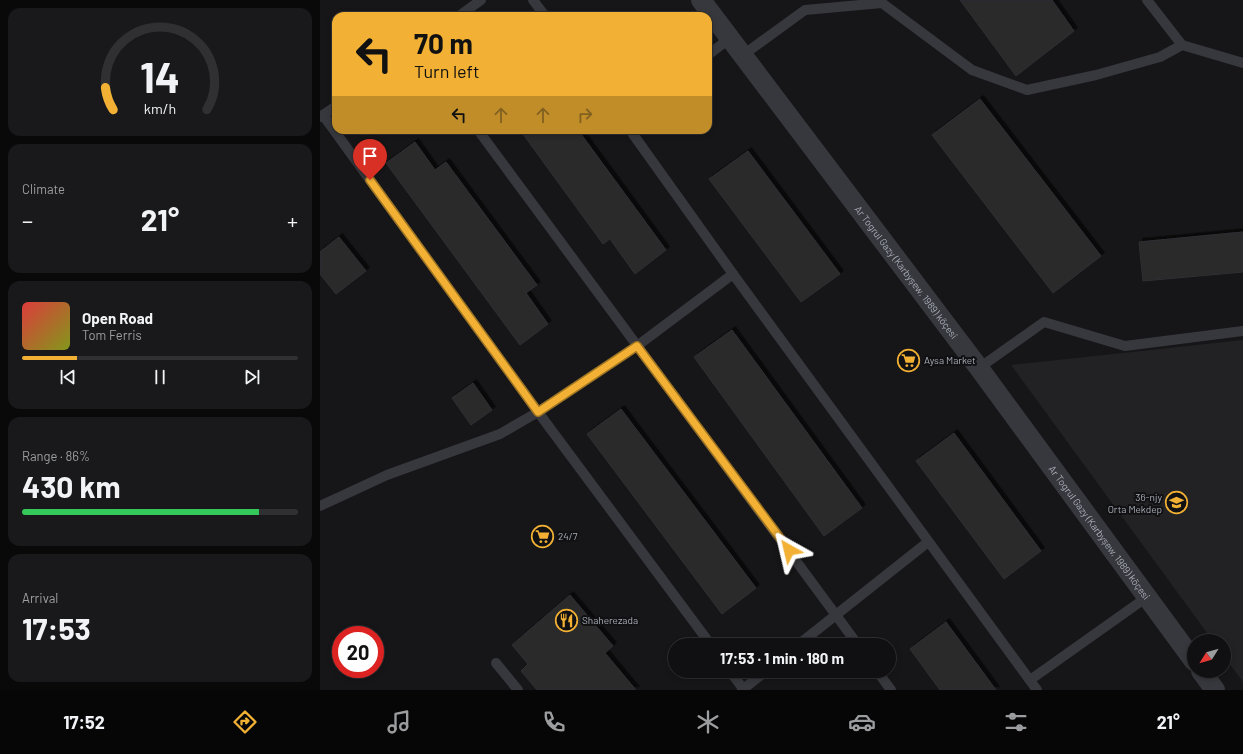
<!DOCTYPE html>
<html lang="en">
<head>
<meta charset="utf-8">
<style>
	:root { --surface:#101012; --page:#19191b; --text:#f1f3f6; --muted:#9c9d9f; --line:#303032; --accent:#f2b134 }
	body { margin:0; font-family:Barlow,sans-serif; background:var(--page); color:var(--text); height:100vh; display:flex; flex-direction:column; font-size:15px; white-space:nowrap }
	* { box-sizing:border-box; margin:0 }
	p { font-size:13px; color:var(--muted) }
	.icon { flex:none; width:22px; height:22px; fill:none; stroke:currentColor; stroke-width:2; stroke-linecap:round; stroke-linejoin:round }
	.map { position:relative; flex:1; overflow:hidden }
	.side { display:flex; flex-direction:column; gap:8px; padding:8px; background:#09090a; width:320px }
	.side>* { flex:none }
	.top-card { position:absolute; left:12px; top:12px; width:380px; height:122px; border-radius:12px; box-shadow:0 2px 6px #0003,0 0 0 1px var(--line); background:#f2b134; color:#111; overflow:hidden }
	.needle { width:26px; rotate:233deg }
	.controls { position:absolute; left:867px; top:634px; display:grid; gap:8px }
	.controls a { display:grid; place-items:center; width:44px; height:44px; border-radius:50%; background:var(--surface); box-shadow:0 2px 6px #0003,0 0 0 1px var(--line); font-size:20px }
	.speed { position:absolute; left:12px; top:626px; display:flex; gap:8px; font-size:20px; font-weight:700; text-align:center }
	.speed>* { display:grid; place-content:center; width:52px; height:52px; border-radius:50%; background:var(--surface); box-shadow:0 2px 6px #0003,0 0 0 1px var(--line); line-height:1 }
	.speed .limit { border:6px solid #d22; background:#fff; color:#111 }
	.pin { position:absolute; display:grid; place-items:center; width:34px; height:34px; color:#fff; margin:-41px -17px; border-radius:50% 50% 50% 0; rotate:-45deg; box-shadow:0 0 4px #0007 }
	.pin .icon { rotate:45deg }
	.me { position:absolute; width:44px; margin:-22px; rotate:323deg; stroke-linejoin:round; filter:drop-shadow(0 0 3px #0008) }
	.turn { display:flex; align-items:center; gap:14px; height:84px; padding:0 16px; font-size:18px }
	.turn .icon { width:52px; height:52px; stroke-width:2.5 }
	.turn b { display:block; font-size:28px; line-height:34px }
	.lanes { display:flex; align-items:center; height:38px; padding:0 16px; background:#0003; justify-content:center; gap:20px; direction:ltr }
	.lanes .off { opacity:.35 }
	.big { font-size:30px; font-weight:700; line-height:1.1 }
	.side .widget { flex:1; display:flex; flex-direction:column; justify-content:center; gap:6px; min-width:0; padding:0 14px; border-radius:12px; background:var(--page) }
	.side .dial { align-items:center; gap:0 }
	.dial svg { height:104px; overflow:visible; fill:none; stroke:var(--line); stroke-width:7; stroke-linecap:round; text-anchor:middle }
	.dial text { fill:var(--text); stroke:none }
	.song { display:flex; align-items:center; gap:12px }
	.cover { width:48px; height:48px; border-radius:6px; background:linear-gradient(135deg,hsl(0 70% 55%),hsl(70 70% 35%)) }
	.played { height:4px; border-radius:2px; background:linear-gradient(90deg,var(--accent) 20%,var(--line) 20%) }
	.keys { display:flex; justify-content:space-around; direction:ltr }
	.heat { display:flex; justify-content:space-between; align-items:center; font-size:22px; direction:ltr }
	.charge { height:6px; border-radius:3px; background:linear-gradient(90deg,#34c759 86%,var(--line) 0) }
	.trip { position:absolute; left:348px; top:638px; width:228px; height:40px; border-radius:20px; background:var(--surface); box-shadow:0 2px 6px #0003,0 0 0 1px var(--line); font-weight:700; line-height:40px; text-align:center }
	.tab-bar { display:flex; height:64px; justify-content:space-around; align-items:center; background:#060607; color:var(--muted) }
	.tab-bar .icon { width:28px; height:28px }
	.tab-bar .selected { color:var(--accent) }
	.tab-bar b { font-size:18px; color:var(--text) }
	main { display:flex; flex:1; min-height:0 }
	.map>svg:first-child { display:block }
	.built { fill:#222225 }
	.building { fill:#29292c; stroke:#303034; filter:url(#shadow) }
	.lines { fill:none; stroke-linecap:round; stroke-linejoin:round }
	.lane { stroke:#37383d; stroke-width:10 }
	.street { stroke:#37383d; stroke-width:20 }
	.route-casing { stroke:#9d7322; stroke-width:10 }
	.route { stroke:#f2b134; stroke-width:7 }
	.labels { text-anchor:middle; stroke-width:4; stroke-linejoin:round; paint-order:stroke }
	.street-label { font-size:10px; fill:#a8adb8; stroke:#111113 }
	.poi-label { font-size:10px; fill:#a8adb8; stroke:#111113; text-anchor:start }
</style>
</head>
<body>
<main>
<section class="side">
<div class="widget dial"><svg viewBox="0 0 100 80">
<path d="M14 69A42 42 0 1 1 86 69"/>
<path d="M14 69A42 42 0 0 1 8 52" stroke="#f2b134"/>
<text x="50" y="56" font-size="32" font-weight="700">14</text>
<text x="50" y="72" font-size="11">km/h</text>
</svg></div>
<div class="widget"><p>Climate</p>
<div class="heat"><a>−</a><b class="big">21°</b><a>+</a></div>
</div>
<div class="widget">
<div class="song"><i class="cover"></i><div><b>Open Road</b><p>Tom Ferris</p></div></div>
<div class="played"></div>
<div class="keys"><svg class="icon" aria-label="previous" viewBox="0 0 24 24"><path d="M18 5L8 12l10 7zM5 5v14"/></svg><svg class="icon" aria-label="pause" viewBox="0 0 24 24"><path d="M8 5v14M16 5v14"/></svg><svg class="icon" aria-label="next" viewBox="0 0 24 24"><path d="M6 5l10 7-10 7zM19 5v14"/></svg></div>
</div>
<div class="widget"><p>Range · 86%</p><b class="big">430 km</b><div class="charge"></div></div>
<div class="widget"><p>Arrival</p><b class="big">17:53</b></div>
</section>
<div class="map">
<svg width="923" height="690" viewBox="0 0 923 690">
	<defs>
		<filter id="shadow"><feDropShadow dx="3.5" dy="-3.5" stdDeviation="0" flood-color="#0009"/></filter>
	</defs>
	<rect width="100%" height="100%" fill="#161618"/>
	<polygon class="built" points="923,340 923,682 904,656 904,641 893,641 691,365"/>
	<g class="building">
		<polygon points="640,0 732,0 754,31 696,76"/>
		<polygon points="660,99 781,256 733,293 612,135"/>
		<polygon points="200,130 258,130 346,250 315,274 290,239 283,244"/>
		<polygon points="95,142 115,170 126,162 217,285 206,293 228,324 200,345 66,163"/>
		<polygon points="428,151 520,274 481,302 389,179"/>
		<polygon points="923,232 923,272 823,281 819,242"/>
		<polygon points="19,237 46,271 16,294 0,274 0,252"/>
		<polygon points="412,330 542,508 504,536 374,357"/>
		<polygon points="153,383 172,410 151,425 132,398"/>
		<polygon points="301,409 436,588 402,614 267,434"/>
		<polygon points="634,433 721,551 684,579 596,461"/>
		<polygon points="250,595 293,646 285,653 316,690 217,690 201,671 208,664 192,645"/>
		<polygon points="626,622 676,690 620,690 590,649"/>
	</g>
	<g class="lines">
		<g class="lane">
			<polyline points="213,0 225,16"/>
			<polyline points="827,0 862,45 923,63"/>
			<polyline points="139,16 161,0"/>
			<polyline points="388,55 410,38"/>
			<polyline points="423,55 485,10 562,3 652,70 707,90 776,75 840,57 862,45"/>
			<polyline points="3,115 218,412 391,645"/>
			<polyline points="0,117 16,106"/>
			<polyline points="158,130 538,645"/>
			<polyline points="310,130 413,274 717,690"/>
			<polyline points="659,368 724,322 805,346 923,331"/>
			<polyline points="0,506 67,475 180,434 218,412 317,346 413,274"/>
			<polyline points="478,645 608,542"/>
			<polyline points="176,663 198,690"/>
			<polyline points="410,671 424,690"/>
			<polyline points="557,671 571,690"/>
			<polyline points="710,680 827,597"/>
			<polyline points="422,690 446,671"/>
		</g>
		<g class="street">
			<path id="s1" d="M 381,0 L 659,368 L 874,661"/>
			<polyline points="881,671 895,690"/>
		</g>
	</g>
	<g class="lines">
		<defs>
			<polyline id="route" points="50,180 218,412 317,346 469,550"/>
		</defs>
		<use href="#route" class="route-casing"/>
		<use href="#route" class="route"/>
	</g>
	<defs>
		<symbol id="supermarket-ring" viewBox="-11 -11 22 22"><circle r="9.5" fill="#111113" stroke="#f2b134" stroke-width="1.5"/><path d="M-6-5.5h2.5l.6 2H6L4.5 2H-2.5L-4.4-4H-6ZM-1.5 3.2a1.3 1.3 0 1 0 .1 0ZM3 3.2a1.3 1.3 0 1 0 .1 0Z" fill="#f2b134"/></symbol>
		<symbol id="school-ring" viewBox="-11 -11 22 22"><circle r="9.5" fill="#111113" stroke="#f2b134" stroke-width="1.5"/><path d="M0-5L7-2L0 1L-7-2ZM-4 1L0 2.5L4 1V4Q0 6-4 4Z" fill="#f2b134"/></symbol>
		<symbol id="restaurant-ring" viewBox="-11 -11 22 22"><circle r="9.5" fill="#111113" stroke="#f2b134" stroke-width="1.5"/><path d="M-5-6h1v4h1v-4h1v4h1v-4h1v5L-1.5 .5V6h-2V.5L-5-1ZM5-6V6H3V1.5H1.5Q1.5-4 5-6Z" fill="#f2b134"/></symbol>
	</defs>
	<g fill-rule="evenodd">
		<use href="#supermarket-ring" x="576" y="348" width="25" height="25"/>
		<use href="#school-ring" x="844" y="490" width="25" height="25"/>
		<use href="#supermarket-ring" x="210" y="524" width="25" height="25"/>
		<use href="#restaurant-ring" x="234" y="608" width="25" height="25"/>
	</g>
	<g class="labels">
		<g class="street-label">
			<text dy="4" stroke="none"><textPath href="#s1" startOffset="341">Ar Togrul Gazy (Karbyşew, 1989) köçesi</textPath></text>
			<text dy="4" stroke="none"><textPath href="#s1" startOffset="665">Ar Togrul Gazy (Karbyşew, 1989) köçesi</textPath></text>
		</g>
		<g class="poi-label">
			<text x="604" y="364">Aysa Market</text>
			<text x="842" y="501" text-anchor="end">36-njy<tspan x="842" dy="12">Orta Mekdep</tspan></text>
			<text x="238" y="540">24/7</text>
			<text x="262" y="624">Shaherezada</text>
		</g>
	</g>
</svg>
<div class="controls">
<a><svg class="needle" viewBox="-14 -14 28 28"><path d="M0-13l5 13h-10z" fill="#e53935"/><path d="M0 13l5-13h-10z" fill="#9c9d9f"/></svg></a>
</div>
<div class="speed"><div class="limit">20</div></div>
<div class="pin" style="left:50px;top:180px;background:#d93025"><svg class="icon" aria-label="arrive" viewBox="0 0 24 24"><path d="M6 21V4h12l-3 4 3 4H6"/></svg></div>
<svg class="me" style="left:469px;top:550px" viewBox="-20 -20 40 40"><path d="M0-17L14 15 0 8-14 15z" fill="#f2b134" stroke="#fff" stroke-width="4"/></svg>
<div class="trip">17:53 · 1 min · 180 m</div>
<div class="top-card">
<div class="turn"><svg class="icon" aria-label="left" viewBox="0 0 24 24"><path d="M17 20v-9H6M10 6l-5 5 5 5"/></svg><div><b>70 m</b>Turn left</div></div>
<div class="lanes"><svg class="icon" aria-label="left" viewBox="0 0 24 24"><path d="M17 20v-9H6M10 6l-5 5 5 5"/></svg><svg class="icon off" aria-label="ahead" viewBox="0 0 24 24"><path d="M12 20V5M6 11l6-6 6 6"/></svg><svg class="icon off" aria-label="ahead" viewBox="0 0 24 24"><path d="M12 20V5M6 11l6-6 6 6"/></svg><svg class="icon off" aria-label="right" viewBox="0 0 24 24"><path d="M7 20v-9h11M14 6l5 5-5 5"/></svg></div>
</div>
</div>
</main>
<nav class="tab-bar">
<b>17:52</b>
<svg class="icon selected" aria-label="directions" viewBox="0 0 24 24"><path d="M12 3l9 9-9 9-9-9zM9 14v-3h6M13 9l2 2-2 2"/></svg>
<svg class="icon" aria-label="music" viewBox="0 0 24 24"><path d="M9 18V5l10-2v13"/><circle cx="6" cy="18" r="3"/><circle cx="16" cy="16" r="3"/></svg>
<svg class="icon" aria-label="phone" viewBox="0 0 24 24"><path d="M5 4h4l2 5-3 2q2 4 5 5l2-3 5 2v4C11 20 4 13 5 4z"/></svg>
<svg class="icon" aria-label="climate" viewBox="0 0 24 24"><path d="M12 3v18M4 7l16 10M4 17L20 7"/></svg>
<svg class="icon" aria-label="car" viewBox="0 0 24 24"><path d="M5 17H2v-5l4-1 3-4h7l3 4 3 1v5h-3M9 17h6M6 11h13"/><circle cx="7" cy="17" r="2"/><circle cx="17" cy="17" r="2"/></svg>
<svg class="icon" aria-label="filters" viewBox="0 0 24 24"><path d="M4 7h16M4 17h16"/><circle cx="9" cy="7" r="2"/><circle cx="15" cy="17" r="2"/></svg>
<b>21°</b>
</nav>
</body>
</html>
